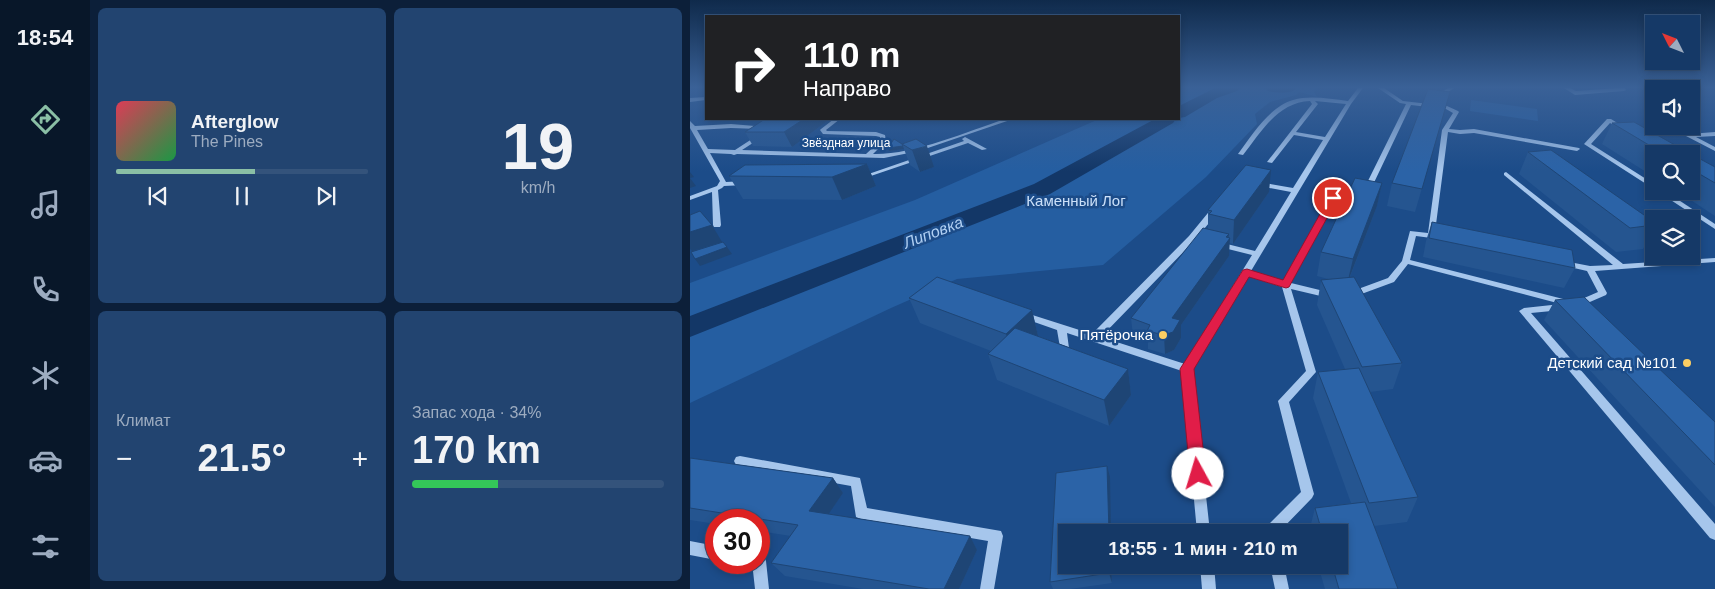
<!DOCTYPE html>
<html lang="ru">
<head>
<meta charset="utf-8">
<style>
	:root { --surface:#153967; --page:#224470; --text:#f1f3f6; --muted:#9dacc0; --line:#34537b; --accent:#8abfa5 }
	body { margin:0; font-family:Arial,sans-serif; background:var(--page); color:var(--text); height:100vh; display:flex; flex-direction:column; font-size:19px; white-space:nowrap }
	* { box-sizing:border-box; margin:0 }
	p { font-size:16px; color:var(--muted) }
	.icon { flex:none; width:28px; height:28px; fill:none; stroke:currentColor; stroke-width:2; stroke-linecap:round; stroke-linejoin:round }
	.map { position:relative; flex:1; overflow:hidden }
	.sheet { display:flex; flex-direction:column; gap:8px; padding:8px; background:#0c1f39; width:600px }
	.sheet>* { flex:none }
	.top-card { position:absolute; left:15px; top:15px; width:475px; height:105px; border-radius:0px; box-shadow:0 2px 8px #0003,0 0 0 1px var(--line); background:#202124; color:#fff; overflow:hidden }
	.needle { width:32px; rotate:312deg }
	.buttons { position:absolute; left:955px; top:15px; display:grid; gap:10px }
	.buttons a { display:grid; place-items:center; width:55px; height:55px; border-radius:0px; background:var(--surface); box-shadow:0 2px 8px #0003,0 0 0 1px var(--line); font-size:25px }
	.speed { position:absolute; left:15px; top:509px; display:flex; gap:10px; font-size:25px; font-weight:700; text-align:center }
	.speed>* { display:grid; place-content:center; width:65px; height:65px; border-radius:50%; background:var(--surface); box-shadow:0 2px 8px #0003,0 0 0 1px var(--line); line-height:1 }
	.speed .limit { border:8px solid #d22; background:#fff; color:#111 }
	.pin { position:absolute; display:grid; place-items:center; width:42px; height:42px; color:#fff; margin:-21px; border:2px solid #fff; border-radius:50%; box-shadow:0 1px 5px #0007 }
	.me { position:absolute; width:55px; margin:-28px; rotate:354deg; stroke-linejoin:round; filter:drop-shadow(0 0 4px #0008) }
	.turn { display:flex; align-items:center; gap:18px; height:105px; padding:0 15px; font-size:22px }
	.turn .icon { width:65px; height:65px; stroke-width:2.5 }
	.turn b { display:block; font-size:35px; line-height:42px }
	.big { font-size:38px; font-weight:600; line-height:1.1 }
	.sheet .widget { flex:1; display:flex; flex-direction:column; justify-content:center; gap:8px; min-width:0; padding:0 18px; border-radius:8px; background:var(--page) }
	.sheet .dial { align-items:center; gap:0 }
	.dial b { font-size:65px; line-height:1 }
	.song { display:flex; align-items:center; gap:15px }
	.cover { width:60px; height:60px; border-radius:8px; background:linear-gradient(135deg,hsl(350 70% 55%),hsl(140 70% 35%)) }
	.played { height:5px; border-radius:2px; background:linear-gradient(90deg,var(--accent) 55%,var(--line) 55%) }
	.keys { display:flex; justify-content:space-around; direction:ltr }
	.heat { display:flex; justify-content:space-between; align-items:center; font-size:28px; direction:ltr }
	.charge { height:8px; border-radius:4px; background:linear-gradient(90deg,#34c759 34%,var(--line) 0) }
	.sheet .tiles { flex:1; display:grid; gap:8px; grid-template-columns:repeat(2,1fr) }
	.trip { position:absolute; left:368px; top:524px; width:290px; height:50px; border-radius:0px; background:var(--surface); box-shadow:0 2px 8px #0003,0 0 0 1px var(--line); font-weight:600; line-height:50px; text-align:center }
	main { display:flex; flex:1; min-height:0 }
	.tabs { display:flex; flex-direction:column; width:90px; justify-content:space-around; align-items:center; background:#081729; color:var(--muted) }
	.tabs .icon { width:35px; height:35px }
	.tabs .on { color:var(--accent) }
	.tabs b { font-size:22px; color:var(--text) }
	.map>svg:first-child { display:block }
	.green { fill:#255ea1 }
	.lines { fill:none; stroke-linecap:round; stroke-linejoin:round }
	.river { fill:#133767; fill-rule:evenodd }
	.minor { fill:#a6c6ec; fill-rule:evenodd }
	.wall { fill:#255590 }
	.shaded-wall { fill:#1e4575 }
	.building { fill:#2b63a7; stroke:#1e4575 }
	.route { fill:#e11d48; stroke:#92132f }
	.poi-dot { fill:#fdcf63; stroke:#1c4c89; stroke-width:2 }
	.labels { text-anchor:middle; stroke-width:5; stroke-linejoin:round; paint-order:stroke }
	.far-street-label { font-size:12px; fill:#fff; stroke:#1c4c89 }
	.park-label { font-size:15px; fill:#cbe0f9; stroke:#1c4c89 }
	.poi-label { font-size:15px; fill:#fff; stroke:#1c4c89; text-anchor:end }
	.water-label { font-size:16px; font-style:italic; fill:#b1d0f3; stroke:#1c4c89 }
</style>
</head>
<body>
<main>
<nav class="tabs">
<b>18:54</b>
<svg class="icon on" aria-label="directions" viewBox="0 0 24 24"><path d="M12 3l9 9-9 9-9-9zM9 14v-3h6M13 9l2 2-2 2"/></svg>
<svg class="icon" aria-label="music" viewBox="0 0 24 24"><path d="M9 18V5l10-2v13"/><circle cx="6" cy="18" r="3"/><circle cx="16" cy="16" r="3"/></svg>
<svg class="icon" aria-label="phone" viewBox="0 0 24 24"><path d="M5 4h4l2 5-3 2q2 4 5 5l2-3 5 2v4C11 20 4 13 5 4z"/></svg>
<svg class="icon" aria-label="climate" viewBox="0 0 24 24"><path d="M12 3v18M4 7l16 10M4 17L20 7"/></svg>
<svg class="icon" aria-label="car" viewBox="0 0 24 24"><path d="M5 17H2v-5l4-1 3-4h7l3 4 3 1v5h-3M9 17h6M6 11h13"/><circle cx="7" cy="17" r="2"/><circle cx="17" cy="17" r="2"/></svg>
<svg class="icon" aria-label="filters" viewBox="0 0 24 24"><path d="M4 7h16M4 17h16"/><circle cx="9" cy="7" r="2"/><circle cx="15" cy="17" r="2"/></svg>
</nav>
<section class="sheet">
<div class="tiles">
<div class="widget">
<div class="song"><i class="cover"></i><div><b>Afterglow</b><p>The Pines</p></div></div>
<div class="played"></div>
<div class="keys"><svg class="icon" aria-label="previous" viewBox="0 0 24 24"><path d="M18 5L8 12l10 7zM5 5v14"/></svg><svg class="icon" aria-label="pause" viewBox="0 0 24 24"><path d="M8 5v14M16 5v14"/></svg><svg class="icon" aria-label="next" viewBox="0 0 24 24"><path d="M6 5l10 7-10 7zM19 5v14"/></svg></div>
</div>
<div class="widget dial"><b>19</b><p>km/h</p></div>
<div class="widget"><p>Климат</p>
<div class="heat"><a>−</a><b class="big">21.5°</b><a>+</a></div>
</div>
<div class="widget"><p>Запас хода · 34%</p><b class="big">170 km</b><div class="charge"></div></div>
</div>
</section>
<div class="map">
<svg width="1025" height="589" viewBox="0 0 1025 589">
	<rect width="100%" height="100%" fill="#1c4c89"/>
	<g class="green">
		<polygon points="489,88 626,88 624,92 627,97 610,92 606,95 580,102 565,114 567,124 516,177 413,265 267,279 201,308 0,403 0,283 225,200 409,119 489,119"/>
		<polygon points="781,100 847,109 848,121 780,111"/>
	</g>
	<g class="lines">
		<g class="river">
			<polygon points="525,88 550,88 547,91 527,98 495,117 489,118 489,106"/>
			<path d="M 575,88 L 606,88 L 603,91 C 595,93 586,93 578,91 Z"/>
			<polygon points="465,119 486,119 483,123 360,194 0,337 0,316 344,184"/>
		</g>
		<g class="minor">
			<path d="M 668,88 L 673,88 L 661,104 L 561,271 L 594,281 L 641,197 L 674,189 L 716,104 L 710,103 L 688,88 L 694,88 L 713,101 L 757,106 L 768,111 L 769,112 L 759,129 L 770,130 L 784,129 L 889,148 L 890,149 L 887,151 L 784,133 L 770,134 L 758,132 L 745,232 L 743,234 L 752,235 L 753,237 L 749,239 L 726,236 L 720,260 L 885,302 L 908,292 L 897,271 L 871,265 L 870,263 L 874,261 L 900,266 L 923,265 L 814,175 L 814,173 L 816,172 L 933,264 L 1025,258 L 1025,262 L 905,271 L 917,293 L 916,295 L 886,308 L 875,305 L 876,307 L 875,309 L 872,310 L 841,313 L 1025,524 L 1025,540 L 1020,538 L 829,311 L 834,308 L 871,304 L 718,264 L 704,282 L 666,296 L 663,297 L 659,294 L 660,292 L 698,278 L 712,261 L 720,231 L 738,233 L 752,130 L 763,113 L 756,109 L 721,105 L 680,191 L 677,193 L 646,200 L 601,283 L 642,293 L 643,295 L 639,298 L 601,289 L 626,372 L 599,402 L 624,494 L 622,498 L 589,532 L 573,532 L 575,528 L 611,492 L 588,401 L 616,371 L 592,287 L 558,276 L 502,369 L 520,532 L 507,532 L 492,371 L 377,333 L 380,356 L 378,359 L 372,359 L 367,330 L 330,317 L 328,315 L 330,313 L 333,312 L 402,334 L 499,236 L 522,208 L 528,208 L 528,212 L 505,240 L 411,337 L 495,364 L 562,255 L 526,246 L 525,244 L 529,242 L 565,251 L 601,192 L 569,186 L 566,184 L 569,182 L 603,188 L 633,140 L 604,135 L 582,163 L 577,162 L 622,104 L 620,101 C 588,102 571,132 553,155 L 548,154 C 562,135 579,107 603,100 C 620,95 640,99 658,101 ZM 625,101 L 656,104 L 635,137 L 606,132 L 628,104 Z"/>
			<polygon points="758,88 764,88 750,98 746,98 746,96"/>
			<polygon points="874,88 880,88 886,91 929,88 935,88 936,90 934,91 885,95"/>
			<polygon points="16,97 16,100 0,102 0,98"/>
			<path d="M 144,119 L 150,119 L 136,130 L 137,131 L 186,132 L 195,135 L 196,141 L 183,154 C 223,155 276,132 315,119 L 323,119 L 229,151 L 194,158 L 47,154 L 44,155 L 41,154 L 20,153 L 36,182 L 55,181 L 58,183 L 55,185 L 34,186 L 32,188 L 28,190 L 31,225 L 30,227 L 24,227 L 23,225 L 22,192 L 0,200 L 0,196 L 27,186 L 30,181 L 0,128 L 0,121 L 5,126 L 41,124 L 76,127 L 77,128 L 69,139 L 52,150 L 176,154 L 190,141 L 190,137 L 186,136 L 133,134 L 130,130 L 131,129 ZM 41,128 L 70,129 L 65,137 L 45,150 L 18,149 L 7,130 Z"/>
			<polygon points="917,119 921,119 937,129 932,130 920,123 901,144 964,184 964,189 894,144"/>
			<polygon points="1025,132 1025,136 1006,137 1025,147 1025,151 996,136 999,134"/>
			<polygon points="275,137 297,149 292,150 278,143 172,179 168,179 167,178 274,141 272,139"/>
			<polygon points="967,191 975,191 1025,224 1025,229"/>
			<polygon points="50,456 170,478 177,508 311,531 313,536 304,589 290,589 298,541 171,519 166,517 161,486 50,466 46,465 44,461 46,457"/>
			<polygon points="0,541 26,546 26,560 0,555"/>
			<polygon points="69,554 74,556 76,561 79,589 65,589 62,562 69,562"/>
			<polygon points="510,565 524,565 526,589 512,589"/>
			<polygon points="580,565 594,565 599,589 585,589"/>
		</g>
	</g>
	<g class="wall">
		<polygon points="12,88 16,88 16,92 14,92"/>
		<polygon points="760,92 725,212 697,206 702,183"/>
		<polygon points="140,119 102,147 63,146 55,132"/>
		<polygon points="922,123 1001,154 964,154 964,177 912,144"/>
		<polygon points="226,139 244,167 230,172 220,165 214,149 199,151 198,148"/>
		<polygon points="838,152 964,222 964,231 953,249 926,252 829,174"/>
		<polygon points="1001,154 1025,167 1025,216 987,191 1001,191"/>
		<polygon points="177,164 186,186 152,200 53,199 39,176"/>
		<polygon points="692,183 687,206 660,277 712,363 703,389 680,392 728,497 717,522 684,526 708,589 635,589 628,565 649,565 649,532 619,532 625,508 661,503 623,398 628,372 655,369 627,305 631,280 638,279 627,276 631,252"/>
		<polygon points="579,192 543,244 539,243 539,256 491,325 491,338 484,350 475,354 458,349 458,342 443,336 441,318 518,229 518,210"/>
		<polygon points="742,222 885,268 874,288 733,257 736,241"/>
		<polygon points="219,298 342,310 348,336 438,369 441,395 419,426 307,380 298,354 301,351 230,323"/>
		<polygon points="865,300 1025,422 1025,507 854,320"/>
		<polygon points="0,458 143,478 153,493 138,514 280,536 287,550 269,589 173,589 95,576 81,563 101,536 69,531 69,520 26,520 26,524 0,520"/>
		<polygon points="420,477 376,565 421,565 422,583 380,589 363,589 360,582"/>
	</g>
	<g class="shaded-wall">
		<polygon points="114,119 140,119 102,147 94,132"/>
		<polygon points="213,146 214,149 199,151 198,148"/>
		<polygon points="237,146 244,167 230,172 222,150"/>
		<polygon points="177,164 186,186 152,200 142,177"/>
		<polygon points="581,170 579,192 543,244 544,220"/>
		<polygon points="0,172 4,177 0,178 6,186 0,188"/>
		<polygon points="692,183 687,206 657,284 663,259"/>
		<polygon points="22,225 32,242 2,251 0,249 0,232"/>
		<polygon points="539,234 538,240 540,238 539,256 491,325 491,338 484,350 475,354 474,335 482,318"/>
		<polygon points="37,247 42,254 10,266 5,259"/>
		<polygon points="342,310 348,336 324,360 316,334"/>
		<polygon points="438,369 441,395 419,426 414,400"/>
		<polygon points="417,466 420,477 421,532 419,532"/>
		<polygon points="143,478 153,493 131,525 119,511"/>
		<polygon points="280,536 287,550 269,589 254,589"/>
		<polygon points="419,565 421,565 422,583 419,573"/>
	</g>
	<g class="building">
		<polygon points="738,89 760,92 732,189 702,183"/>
		<polygon points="75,119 114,119 94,132 55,132"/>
		<polygon points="944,122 1001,154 974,154 922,123"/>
		<polygon points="204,139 212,144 213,146 198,148"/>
		<polygon points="226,139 237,146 222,150 212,144"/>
		<polygon points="861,150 964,222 964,225 940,228 838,152"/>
		<polygon points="1001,154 1025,167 1025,183 1001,169"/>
		<polygon points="177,164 142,177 39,176 55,165"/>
		<polygon points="556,165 581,170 544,220 519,214 522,211 518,210"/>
		<polygon points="665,178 692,183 663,259 631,252"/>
		<polygon points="10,211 22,225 0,232 0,215"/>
		<polygon points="742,222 882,250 885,268 739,238"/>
		<polygon points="513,228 539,234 536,237 540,238 482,318 490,320 483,332 474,335 457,331 460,325 441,318"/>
		<polygon points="33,242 37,247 5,259 1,252"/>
		<polygon points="247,277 342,310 316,334 219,298"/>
		<polygon points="664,277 712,363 672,367 631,280"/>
		<polygon points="894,297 1025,422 1025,465 865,300"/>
		<polygon points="325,328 438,369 414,400 298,354"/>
		<polygon points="669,368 728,497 679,503 628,372"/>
		<polygon points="0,458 143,478 119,511 280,536 254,589 239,589 81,563 108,525 0,508"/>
		<polygon points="417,466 419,532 376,532 376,565 419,565 419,573 360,582 366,473"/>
		<polygon points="675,502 708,589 649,589 642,565 649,565 649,532 632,532 625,508"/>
	</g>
	<linearGradient id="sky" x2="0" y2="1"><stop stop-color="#0f2a4b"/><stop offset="0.51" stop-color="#3a6197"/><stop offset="1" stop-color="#3a6197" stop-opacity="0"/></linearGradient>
	<rect width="1025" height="171" fill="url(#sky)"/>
	<polygon class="route" points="643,195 648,198 599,287 596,288 559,277 504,369 516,474 513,479 508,481 502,479 500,474 490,369 553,270 557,269 593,280 639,198"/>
	<g class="poi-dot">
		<circle cx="473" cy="335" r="5"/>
		<circle cx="997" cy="363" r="5"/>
	</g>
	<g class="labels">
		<g class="far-street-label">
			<text x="156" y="147">Звёздная улица</text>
		</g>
		<g class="park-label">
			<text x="386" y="206">Каменный Лог</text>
		</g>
		<g class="poi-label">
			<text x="463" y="340">Пятёрочка</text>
			<text x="987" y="368">Детский сад №101</text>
		</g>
		<g class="water-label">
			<text transform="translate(243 232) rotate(-21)" y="6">Липовка</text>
		</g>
	</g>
</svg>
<div class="buttons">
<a><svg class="needle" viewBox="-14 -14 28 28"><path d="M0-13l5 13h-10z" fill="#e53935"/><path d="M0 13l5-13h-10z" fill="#9dacc0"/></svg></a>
<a><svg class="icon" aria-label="sound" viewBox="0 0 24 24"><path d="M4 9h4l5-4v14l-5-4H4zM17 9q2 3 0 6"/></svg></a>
<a><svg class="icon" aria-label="search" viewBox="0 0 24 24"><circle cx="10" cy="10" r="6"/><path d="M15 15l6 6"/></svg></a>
<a><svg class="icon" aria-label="layers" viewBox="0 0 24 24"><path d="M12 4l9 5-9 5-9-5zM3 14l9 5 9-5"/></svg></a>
</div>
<div class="speed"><div class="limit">30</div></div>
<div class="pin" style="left:643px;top:198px;background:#d93025"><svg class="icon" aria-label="arrive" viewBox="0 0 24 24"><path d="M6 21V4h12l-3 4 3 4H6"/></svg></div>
<svg class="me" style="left:508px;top:474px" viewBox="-20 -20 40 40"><circle r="19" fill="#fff"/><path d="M0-13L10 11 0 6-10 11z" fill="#e11d48"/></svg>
<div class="trip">18:55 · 1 мин · 210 m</div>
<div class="top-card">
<div class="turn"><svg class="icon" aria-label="right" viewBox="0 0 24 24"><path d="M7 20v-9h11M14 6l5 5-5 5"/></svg><div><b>110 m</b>Направо</div></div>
</div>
</div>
</main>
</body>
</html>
